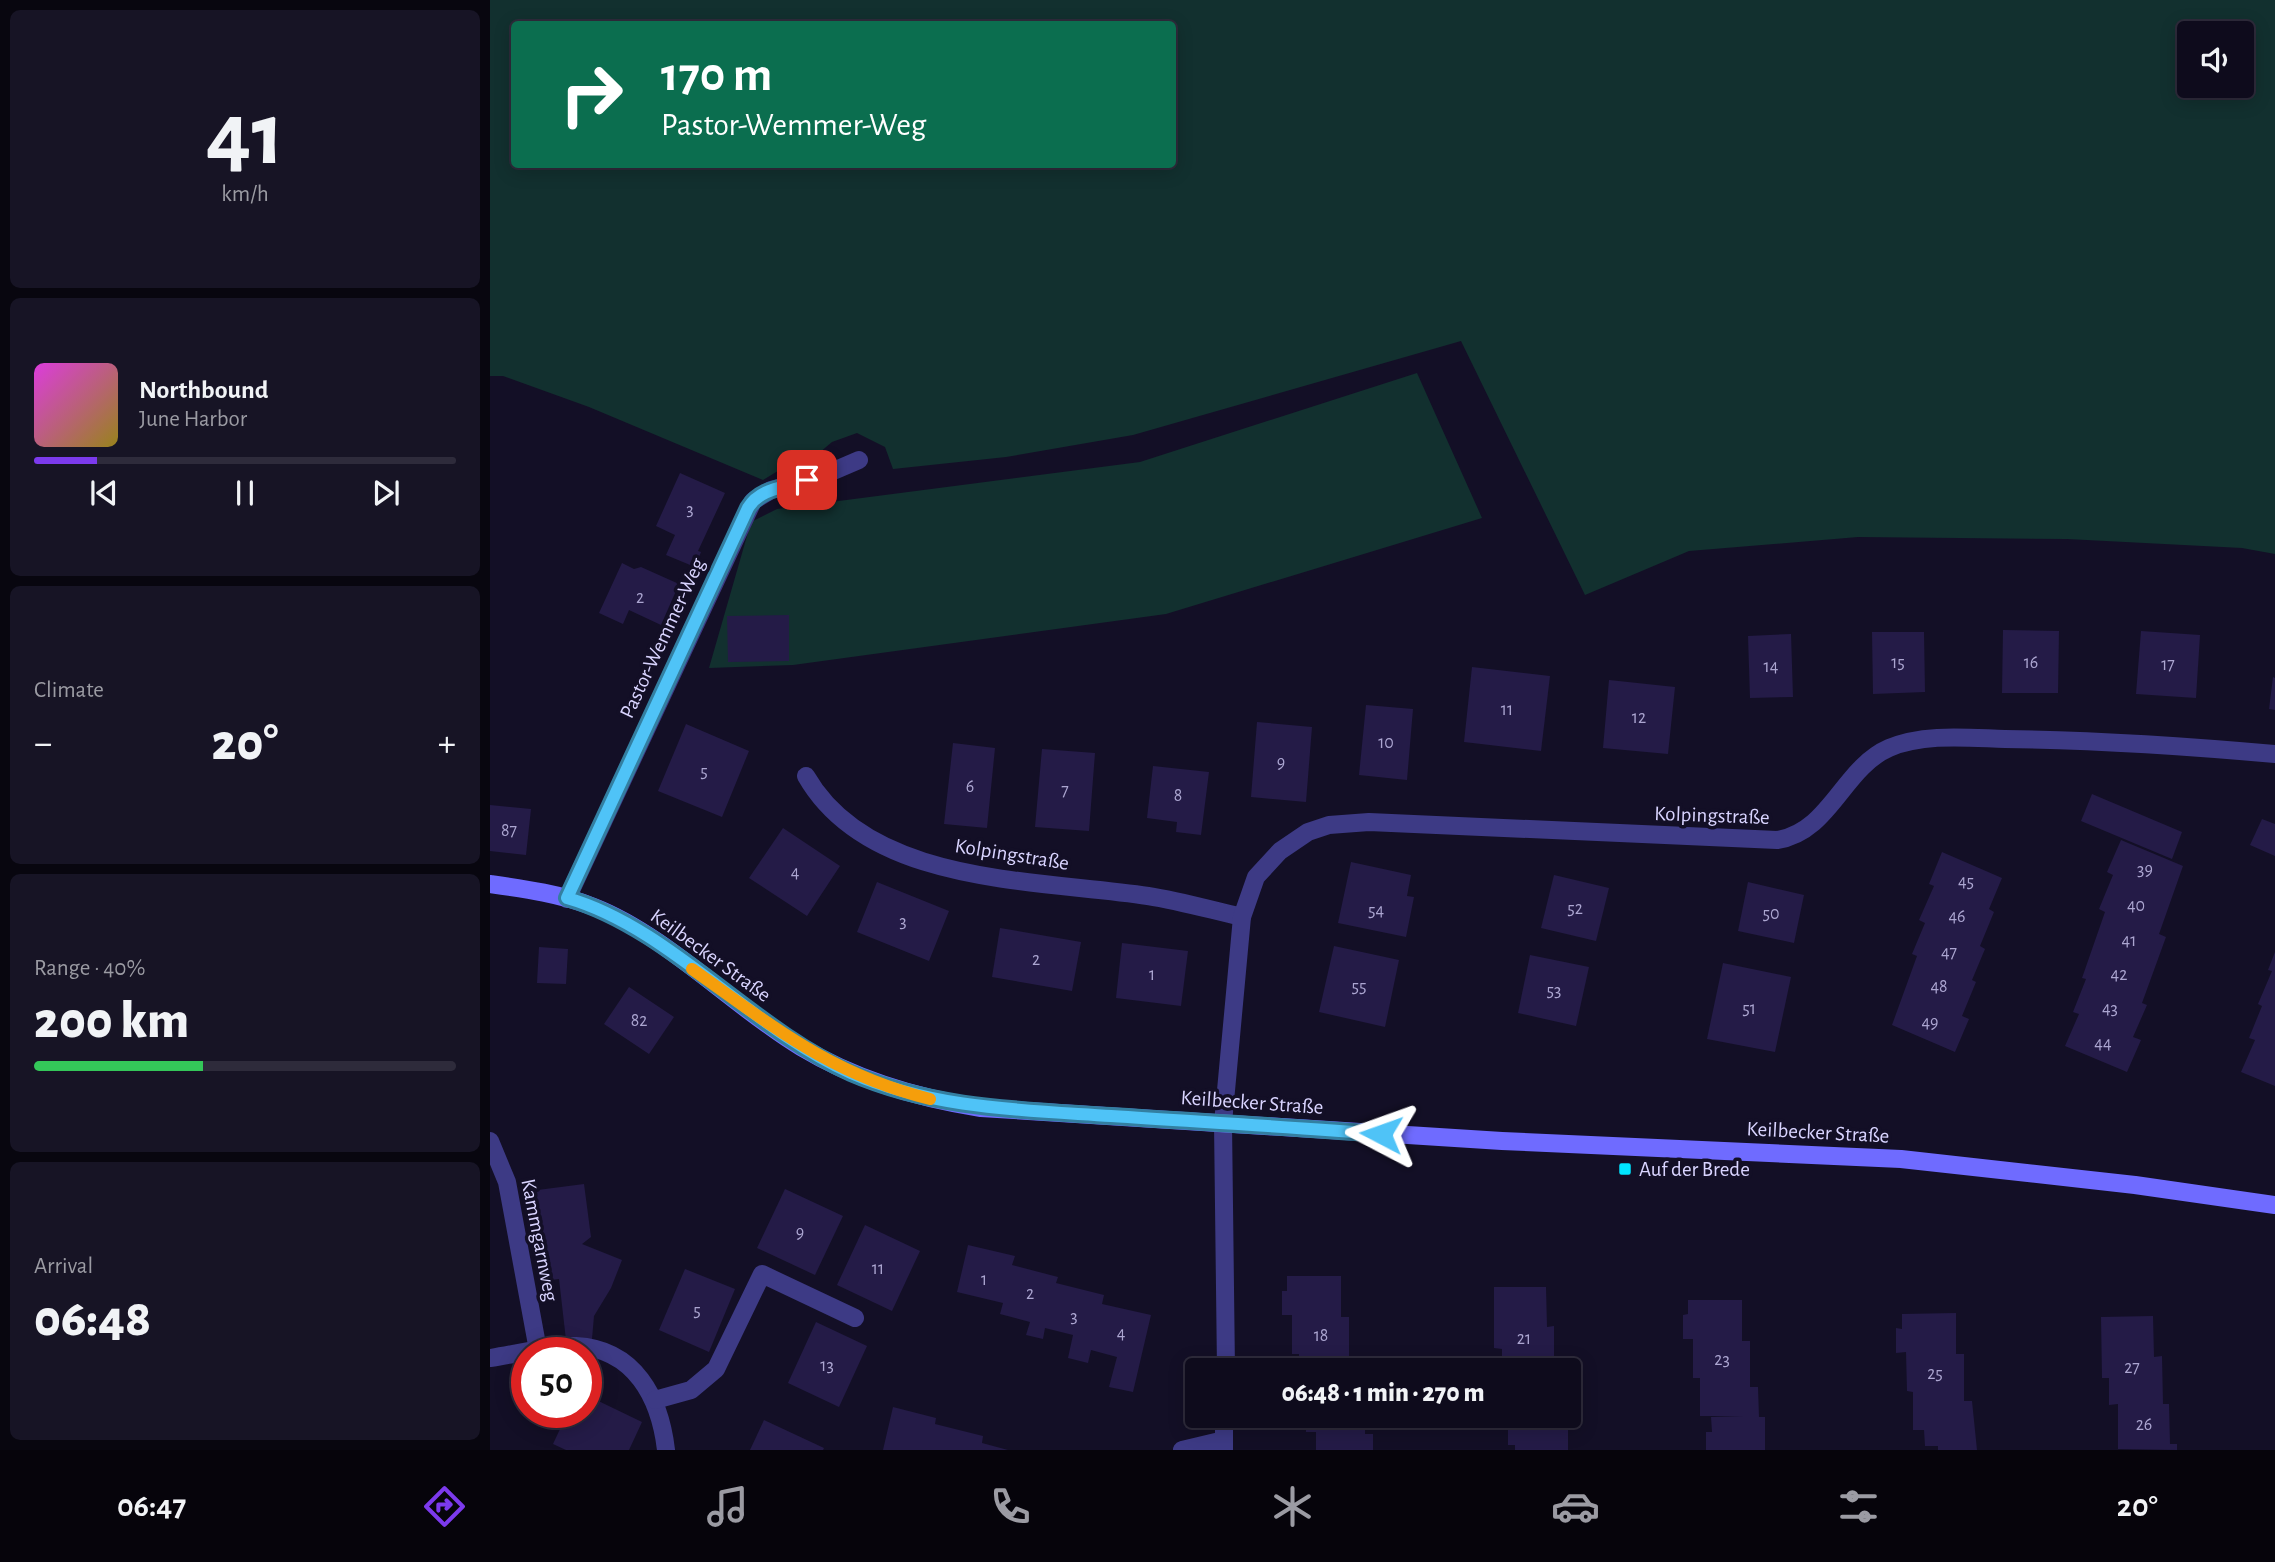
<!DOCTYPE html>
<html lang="en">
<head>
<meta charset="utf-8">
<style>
	:root { --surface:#0e0b1c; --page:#171425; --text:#f1f3f6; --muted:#9b9ba3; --line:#2e2b3b; --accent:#7c3aed }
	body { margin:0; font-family:"Alegreya Sans",sans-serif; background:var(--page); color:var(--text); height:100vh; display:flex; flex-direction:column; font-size:26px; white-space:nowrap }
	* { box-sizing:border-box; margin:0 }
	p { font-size:23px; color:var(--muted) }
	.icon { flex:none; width:38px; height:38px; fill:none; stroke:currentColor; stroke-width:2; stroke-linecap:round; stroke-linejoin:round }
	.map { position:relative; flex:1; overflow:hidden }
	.sheet { display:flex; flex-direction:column; gap:10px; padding:10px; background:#08060f; width:490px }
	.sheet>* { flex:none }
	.banner { position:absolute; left:21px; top:21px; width:665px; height:147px; border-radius:7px; box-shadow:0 4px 18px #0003,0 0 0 2px var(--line); background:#0b6e4f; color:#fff; overflow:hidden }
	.tools { position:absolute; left:1687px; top:21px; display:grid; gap:14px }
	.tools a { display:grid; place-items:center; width:77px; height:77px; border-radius:7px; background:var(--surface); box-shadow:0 4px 18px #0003,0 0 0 2px var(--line); font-size:35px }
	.speed { position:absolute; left:21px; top:1337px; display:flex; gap:14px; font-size:35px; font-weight:700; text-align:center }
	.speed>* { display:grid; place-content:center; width:91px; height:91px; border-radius:50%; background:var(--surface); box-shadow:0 4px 18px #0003,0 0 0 2px var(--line); line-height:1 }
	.speed .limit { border:10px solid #d22; background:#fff; color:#111 }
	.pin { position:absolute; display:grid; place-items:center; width:60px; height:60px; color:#fff; margin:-30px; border-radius:14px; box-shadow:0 4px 10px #0006 }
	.me { position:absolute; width:77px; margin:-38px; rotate:274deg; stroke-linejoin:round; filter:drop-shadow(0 0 5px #0008) }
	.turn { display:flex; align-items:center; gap:24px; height:147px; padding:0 35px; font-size:32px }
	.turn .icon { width:91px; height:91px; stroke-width:2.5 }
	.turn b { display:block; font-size:49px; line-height:60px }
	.big { font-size:52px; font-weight:800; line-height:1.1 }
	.sheet .widget { flex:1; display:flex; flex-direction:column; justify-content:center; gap:10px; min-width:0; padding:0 24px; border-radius:10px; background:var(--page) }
	.sheet .dial { align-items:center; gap:0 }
	.dial b { font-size:91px; line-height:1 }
	.song { display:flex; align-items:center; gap:21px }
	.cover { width:84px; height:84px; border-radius:10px; background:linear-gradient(135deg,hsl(300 70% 55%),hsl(50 70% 35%)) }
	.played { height:7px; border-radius:4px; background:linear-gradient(90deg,var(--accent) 15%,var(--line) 15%) }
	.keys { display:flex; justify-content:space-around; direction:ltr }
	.heat { display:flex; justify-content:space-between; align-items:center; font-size:38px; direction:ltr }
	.charge { height:10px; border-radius:5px; background:linear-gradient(90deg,#34c759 40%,var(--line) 0) }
	.trip { position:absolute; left:695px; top:1358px; width:396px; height:70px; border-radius:7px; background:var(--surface); box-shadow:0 4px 18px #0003,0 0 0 2px var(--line); font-weight:800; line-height:70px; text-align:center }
	.tab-bar { display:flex; height:112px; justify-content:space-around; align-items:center; background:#06040b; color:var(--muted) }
	.tab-bar .icon { width:49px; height:49px }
	.tab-bar .active { color:var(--accent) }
	.tab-bar b { font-size:32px; color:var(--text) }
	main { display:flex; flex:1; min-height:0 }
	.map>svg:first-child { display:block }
	.green { fill:#12302f; fill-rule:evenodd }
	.building { fill:#241b47 }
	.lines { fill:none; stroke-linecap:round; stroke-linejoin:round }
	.service { stroke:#3d3a85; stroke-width:18 }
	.minor { stroke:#3d3a85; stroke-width:18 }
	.secondary { stroke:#6f6bff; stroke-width:18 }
	.route-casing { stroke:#337fa1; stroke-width:18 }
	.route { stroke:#4fc3f7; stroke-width:12 }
	.slow { stroke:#f59e0b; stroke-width:12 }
	.poi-dot { fill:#00e5ff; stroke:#130f26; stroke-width:2.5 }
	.labels { text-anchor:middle; stroke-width:7; stroke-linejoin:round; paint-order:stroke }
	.number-label { font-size:18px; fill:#aca6d1 }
	.street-label { font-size:21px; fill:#d9d4ff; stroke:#130f26 }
	.poi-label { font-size:21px; fill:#d9d4ff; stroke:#130f26; text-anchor:start }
</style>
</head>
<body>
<main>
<section class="sheet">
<div class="widget dial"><b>41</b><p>km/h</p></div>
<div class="widget">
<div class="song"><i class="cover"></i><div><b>Northbound</b><p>June Harbor</p></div></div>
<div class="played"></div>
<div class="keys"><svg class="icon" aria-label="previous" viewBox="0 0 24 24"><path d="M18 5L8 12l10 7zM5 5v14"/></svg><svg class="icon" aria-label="pause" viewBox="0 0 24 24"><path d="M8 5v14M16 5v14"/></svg><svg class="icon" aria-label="next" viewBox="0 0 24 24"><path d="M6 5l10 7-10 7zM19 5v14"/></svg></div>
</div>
<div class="widget"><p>Climate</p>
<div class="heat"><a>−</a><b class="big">20°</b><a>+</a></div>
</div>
<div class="widget"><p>Range · 40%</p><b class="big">200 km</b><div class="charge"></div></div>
<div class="widget"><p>Arrival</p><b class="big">06:48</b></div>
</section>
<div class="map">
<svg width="1785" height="1450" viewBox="0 0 1785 1450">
	<rect width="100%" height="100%" fill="#130f26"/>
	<g class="green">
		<path d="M 0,0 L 1785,0 L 1785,554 L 1752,548 L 1577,539 L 1368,537 L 1199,551 L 1095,595 L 971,341 L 643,435 L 516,457 L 403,469 L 395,447 L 367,433 L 342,442 L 323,458 L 306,460 L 273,480 L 99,407 L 13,376 L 0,376 ZM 24,24 L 682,24 L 682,164 L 24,164 ZM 1699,33 L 1752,33 L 1752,86 L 1699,86 Z"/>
		<polygon points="927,373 992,518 676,614 303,665 219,668 261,522 287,509 650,462"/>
	</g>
	<g class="building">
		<polygon points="190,473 235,493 208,551 211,552 205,567 176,555 185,535 166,526"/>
		<polygon points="132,563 144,569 151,567 189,584 171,625 139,610 133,624 109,613"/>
		<polygon points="299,615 299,661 238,662 237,616"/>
		<polygon points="1513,630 1569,631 1568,693 1512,693"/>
		<polygon points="1651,631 1710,635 1706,698 1646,694"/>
		<polygon points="1382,632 1434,632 1435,692 1383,694"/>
		<polygon points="1301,634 1303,697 1260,698 1258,636"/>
		<polygon points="982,667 1060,676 1051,751 974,742"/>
		<polygon points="1783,677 1785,678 1785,710 1779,709"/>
		<polygon points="1119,680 1185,687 1178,754 1113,748"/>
		<polygon points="876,705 923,709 917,780 869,775"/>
		<polygon points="767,722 822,727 816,802 761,797"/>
		<polygon points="196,724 259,751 232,817 168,791"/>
		<polygon points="463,743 505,748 497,828 454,824"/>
		<polygon points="552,749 605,753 599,831 545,827"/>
		<polygon points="663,766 719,772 711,835 686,832 687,822 657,818"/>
		<polygon points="1602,794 1692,832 1682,859 1591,821"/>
		<polygon points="0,805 41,809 36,855 0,851"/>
		<polygon points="1772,819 1785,824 1785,856 1760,845"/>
		<polygon points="293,828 350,866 317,916 259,878"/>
		<polygon points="1631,840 1693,866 1669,934 1676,937 1652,1003 1657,1005 1643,1037 1651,1040 1637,1072 1575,1046 1589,1014 1583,1012 1596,979 1592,978 1615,912 1609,909 1623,875 1617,872"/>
		<polygon points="1452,852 1512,878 1499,909 1504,912 1490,946 1495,949 1482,980 1486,982 1472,1016 1479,1019 1465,1052 1402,1025 1427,956 1422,954 1435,923 1429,920 1444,886 1439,884"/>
		<polygon points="861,862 921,875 917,896 924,897 916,937 848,923"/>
		<polygon points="1064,875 1119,888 1106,941 1051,928"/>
		<polygon points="387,882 459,911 439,961 367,932"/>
		<polygon points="1258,882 1314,895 1304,943 1248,931"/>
		<polygon points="510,928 591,942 582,991 502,977"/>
		<polygon points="632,943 698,951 691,1006 626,998"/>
		<polygon points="844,946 909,960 895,1027 829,1012"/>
		<polygon points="49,947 78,949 76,984 47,983"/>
		<polygon points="1785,952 1785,1086 1751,1072 1765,1040 1759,1038 1772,1006 1768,1004 1782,971 1778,970"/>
		<polygon points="1040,955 1099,967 1086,1026 1028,1013"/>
		<polygon points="1233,963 1301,977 1285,1052 1217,1039"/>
		<polygon points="139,987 184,1017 159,1054 114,1024"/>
		<polygon points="94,1184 101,1237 92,1244 132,1260 121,1288 104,1316 102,1339 76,1340 69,1279 52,1281 40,1191"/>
		<polygon points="295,1189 353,1216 325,1275 267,1248"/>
		<polygon points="375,1225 430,1251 402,1311 347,1285"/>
		<polygon points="478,1245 525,1256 522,1265 568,1277 566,1283 614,1295 612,1304 661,1315 643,1392 619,1387 627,1357 601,1350 598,1363 578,1358 583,1335 555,1328 553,1339 536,1335 540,1322 510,1314 513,1303 467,1292"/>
		<polygon points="195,1269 245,1289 219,1352 169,1330"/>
		<polygon points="797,1276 851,1276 851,1317 859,1317 859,1364 868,1363 868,1370 809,1370 809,1354 802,1354 802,1315 792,1315 792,1291 797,1291"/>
		<polygon points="1004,1287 1056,1287 1057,1327 1064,1326 1064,1370 1012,1370 1012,1349 1004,1348"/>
		<polygon points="1198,1300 1252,1300 1252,1341 1260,1341 1260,1387 1268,1387 1269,1417 1275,1417 1275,1450 1216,1450 1216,1432 1222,1432 1221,1417 1253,1416 1210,1416 1210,1378 1203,1378 1203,1339 1193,1339 1193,1315 1198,1314"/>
		<polygon points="1466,1313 1466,1354 1474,1354 1474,1401 1482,1401 1487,1450 1448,1450 1448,1446 1435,1446 1434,1430 1423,1430 1423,1392 1417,1391 1416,1352 1406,1353 1406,1328 1412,1329 1412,1314"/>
		<polygon points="1663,1316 1664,1357 1672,1356 1673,1404 1679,1404 1680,1444 1687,1444 1687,1450 1628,1449 1628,1404 1619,1405 1619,1378 1612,1378 1611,1317"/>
		<polygon points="326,1322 377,1346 349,1407 298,1383"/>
		<polygon points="96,1395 152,1422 139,1450 76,1450 63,1444 78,1412 96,1412"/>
		<polygon points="403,1407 446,1418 445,1424 493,1436 492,1443 518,1450 393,1450"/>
		<polygon points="816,1416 875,1416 875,1434 883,1434 883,1450 826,1450 826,1432 816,1432"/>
		<polygon points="1018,1416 1070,1416 1070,1423 1078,1423 1078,1450 1025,1450 1025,1445 1018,1445"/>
		<polygon points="274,1420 334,1448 333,1450 260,1450"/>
	</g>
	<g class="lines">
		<g class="service">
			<polyline points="77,899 263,501 281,490 327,478 369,460"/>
			<polyline points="692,1450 734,1440"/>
		</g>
		<g class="minor">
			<path d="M 316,776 C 379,886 547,879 658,896 C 690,901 721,910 752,917"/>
			<polyline points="0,1141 17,1182 48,1350"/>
			<path d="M 0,1358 C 28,1354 58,1345 86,1346 C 145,1349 170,1398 176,1450"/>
			<path d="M 736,1370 L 733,1123 L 752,917 L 766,877 L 790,851 L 818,832 L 839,825 L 879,822 L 1287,840 C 1340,832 1353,768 1399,748 C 1434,733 1479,738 1515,739 C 1605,740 1695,746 1785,754"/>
			<polyline points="165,1400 201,1390 226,1369 272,1274 365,1318"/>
			<polyline points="734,1450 734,1416"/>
		</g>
		<path class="secondary" d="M 0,884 C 35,889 71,894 104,907 C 176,935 244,1007 311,1047 C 366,1080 427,1098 491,1108 L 1012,1141 L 1411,1159 L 1645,1185 L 1785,1205"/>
	</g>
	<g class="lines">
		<defs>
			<path id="route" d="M 317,480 C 296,488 271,487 258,508 L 77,898 C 179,927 261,1029 361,1073 C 444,1109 532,1110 621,1116 C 711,1122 801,1127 891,1134"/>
		</defs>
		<use href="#route" class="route-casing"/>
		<use href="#route" class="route"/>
		<path class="slow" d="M 202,969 C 284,1027 340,1074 440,1099"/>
	</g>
	<rect class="poi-dot" x="1128" y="1162" width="14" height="14" rx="3.5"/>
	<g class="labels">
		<g class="number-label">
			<text x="200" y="515">3</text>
			<text x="150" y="603">2</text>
			<text x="1408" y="668">15</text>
			<text x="1541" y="668">16</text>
			<text x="1678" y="670">17</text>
			<text x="1281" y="672">14</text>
			<text x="1017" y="715">11</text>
			<text x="1149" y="723">12</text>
			<text x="896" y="748">10</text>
			<text x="791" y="768">9</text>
			<text x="214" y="777">5</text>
			<text x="480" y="792">6</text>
			<text x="575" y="796">7</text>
			<text x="688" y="801">8</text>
			<text x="19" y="836">87</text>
			<text x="1655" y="875">39</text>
			<text x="305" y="878">4</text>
			<text x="1476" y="887">45</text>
			<text x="1646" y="911">40</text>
			<text x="1085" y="914">52</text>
			<text x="886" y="916">54</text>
			<text x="1281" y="919">50</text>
			<text x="1467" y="922">46</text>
			<text x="413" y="927">3</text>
			<text x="1639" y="946">41</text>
			<text x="1459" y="958">47</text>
			<text x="546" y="965">2</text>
			<text x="662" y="980">1</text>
			<text x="1629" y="980">42</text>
			<text x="869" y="992">55</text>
			<text x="1449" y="992">48</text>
			<text x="1064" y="996">53</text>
			<text x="1259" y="1014">51</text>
			<text x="1620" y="1014">43</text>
			<text x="149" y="1026">82</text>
			<text x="1440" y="1028">49</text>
			<text x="1613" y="1049">44</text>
			<text x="310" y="1238">9</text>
			<text x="388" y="1274">11</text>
			<text x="494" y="1285">1</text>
			<text x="540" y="1299">2</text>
			<text x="207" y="1316">5</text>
			<text x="584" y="1322">3</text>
			<text x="631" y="1339">4</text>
			<text x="831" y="1341">18</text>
			<text x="1034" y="1344">21</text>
			<text x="1232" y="1365">23</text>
			<text x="337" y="1371">13</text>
			<text x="1642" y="1373">27</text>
			<text x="1445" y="1379">25</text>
			<text x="1654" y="1430">26</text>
		</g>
		<g class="street-label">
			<text transform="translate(172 638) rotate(-65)" y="7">Pastor-Wemmer-Weg</text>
			<text transform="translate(1222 815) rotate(2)" y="7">Kolpingstraße</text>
			<text transform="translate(522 854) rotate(9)" y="7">Kolpingstraße</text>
			<text transform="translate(221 955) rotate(36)" y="7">Keilbecker Straße</text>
			<text transform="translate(762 1102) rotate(4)" y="7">Keilbecker Straße</text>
			<text transform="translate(1328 1132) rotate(3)" y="7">Keilbecker Straße</text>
			<text transform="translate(50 1240) rotate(79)" y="7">Kammgarnweg</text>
		</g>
		<g class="poi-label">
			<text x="1149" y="1176">Auf der Brede</text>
		</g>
	</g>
</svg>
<div class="tools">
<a><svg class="icon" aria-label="sound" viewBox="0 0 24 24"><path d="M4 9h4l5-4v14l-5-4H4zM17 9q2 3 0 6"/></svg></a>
</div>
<div class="speed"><div class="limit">50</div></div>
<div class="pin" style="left:317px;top:480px;background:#d93025"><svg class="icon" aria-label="arrive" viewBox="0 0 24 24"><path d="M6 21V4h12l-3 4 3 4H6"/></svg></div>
<svg class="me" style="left:891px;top:1134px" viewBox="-20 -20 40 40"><path d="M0-17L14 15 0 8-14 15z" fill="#4fc3f7" stroke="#fff" stroke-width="4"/></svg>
<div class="trip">06:48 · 1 min · 270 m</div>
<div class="banner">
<div class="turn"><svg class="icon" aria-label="right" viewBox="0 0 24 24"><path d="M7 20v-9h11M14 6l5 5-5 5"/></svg><div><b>170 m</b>Pastor-Wemmer-Weg</div></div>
</div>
</div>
</main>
<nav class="tab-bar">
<b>06:47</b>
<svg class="icon active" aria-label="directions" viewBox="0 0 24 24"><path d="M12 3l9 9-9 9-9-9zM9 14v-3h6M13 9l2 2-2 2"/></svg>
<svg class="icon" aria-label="music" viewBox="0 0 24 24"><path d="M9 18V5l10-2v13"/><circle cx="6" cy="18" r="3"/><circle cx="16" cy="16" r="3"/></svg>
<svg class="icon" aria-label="phone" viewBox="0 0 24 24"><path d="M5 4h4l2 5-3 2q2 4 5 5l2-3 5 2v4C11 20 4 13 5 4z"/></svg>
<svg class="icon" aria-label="climate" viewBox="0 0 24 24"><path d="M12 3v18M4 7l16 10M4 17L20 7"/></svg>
<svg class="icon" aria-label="car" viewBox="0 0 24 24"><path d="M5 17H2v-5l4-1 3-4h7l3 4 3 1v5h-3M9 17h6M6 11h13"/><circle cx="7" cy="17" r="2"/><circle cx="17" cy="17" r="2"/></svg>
<svg class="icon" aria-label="filters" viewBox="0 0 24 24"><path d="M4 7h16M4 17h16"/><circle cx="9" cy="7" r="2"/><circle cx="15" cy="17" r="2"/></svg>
<b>20°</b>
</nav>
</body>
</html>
